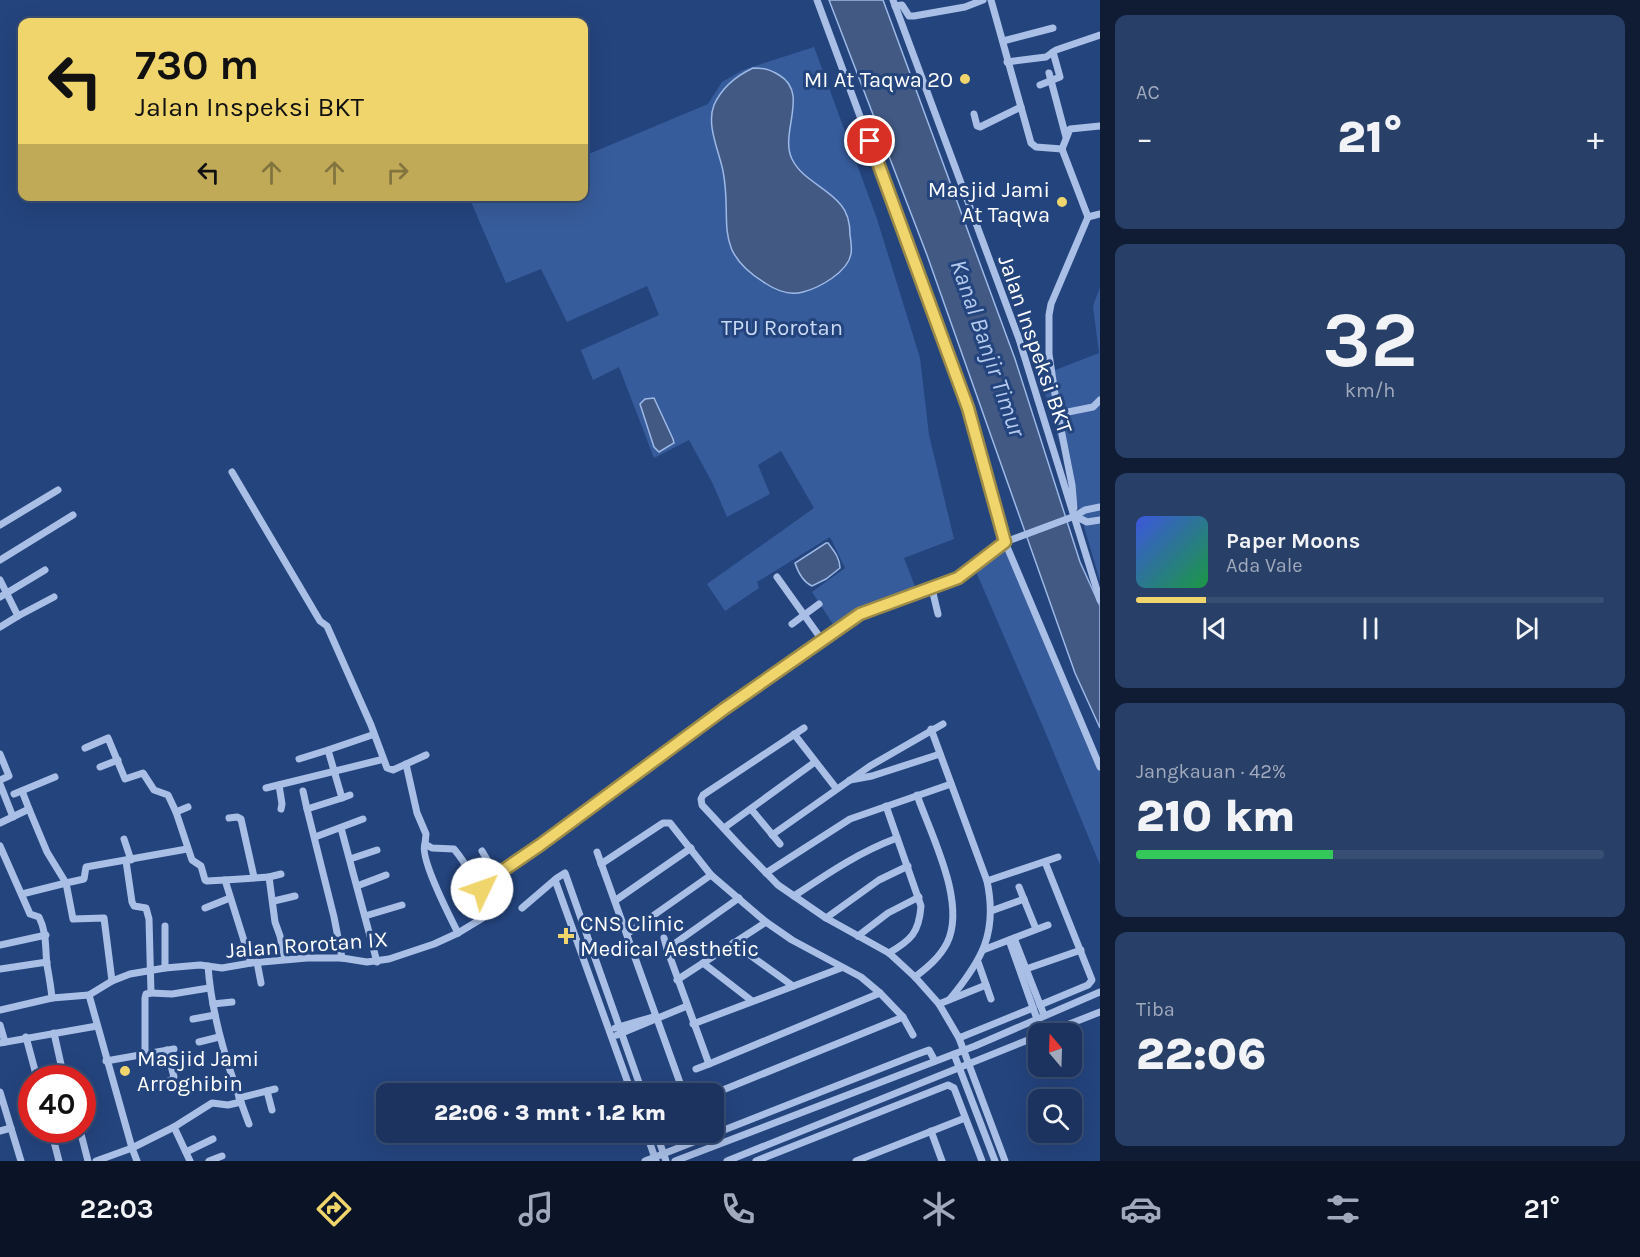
<!DOCTYPE html>
<html lang="id">
<head>
<meta charset="utf-8">
<style>
	:root { --surface:#1b335e; --page:#283f67; --text:#f1f3f6; --muted:#a0aabc; --line:#394e73; --accent:#f0d56d }
	body { margin:0; font-family:Karla,sans-serif; background:var(--page); color:var(--text); height:100vh; display:flex; flex-direction:column; font-size:22px; white-space:nowrap }
	* { box-sizing:border-box; margin:0 }
	p { font-size:20px; color:var(--muted) }
	.icon { flex:none; width:33px; height:33px; fill:none; stroke:currentColor; stroke-width:2; stroke-linecap:round; stroke-linejoin:round }
	.map { position:relative; flex:1; overflow:hidden }
	.panel { display:flex; flex-direction:column; gap:15px; padding:15px; background:#0f1c34; width:540px }
	.panel>* { flex:none }
	.hud { position:absolute; left:18px; top:18px; width:570px; height:183px; border-radius:12px; box-shadow:0 6px 24px #0002,0 0 0 2px var(--line); background:#f0d56d; color:#111; overflow:hidden }
	.needle { width:39px; rotate:341deg }
	.controls { position:absolute; left:1028px; top:1023px; display:grid; gap:12px }
	.controls a { display:grid; place-items:center; width:54px; height:54px; border-radius:12px; background:var(--surface); box-shadow:0 6px 24px #0002,0 0 0 2px var(--line); font-size:30px }
	.speed { position:absolute; left:18px; top:1065px; display:flex; gap:12px; font-size:30px; font-weight:700; text-align:center }
	.speed>* { display:grid; place-content:center; width:78px; height:78px; border-radius:50%; background:var(--surface); box-shadow:0 6px 24px #0002,0 0 0 2px var(--line); line-height:1 }
	.speed .limit { border:9px solid #d22; background:#fff; color:#111 }
	.pin { position:absolute; display:grid; place-items:center; width:51px; height:51px; color:#fff; margin:-26px; border:3px solid #fff; border-radius:50%; box-shadow:0 2px 6px #0007 }
	.me { position:absolute; width:66px; margin:-33px; rotate:48deg; stroke-linejoin:round; filter:drop-shadow(0 0 4px #0008) }
	.turn { display:flex; align-items:center; gap:21px; height:126px; padding:0 18px; font-size:27px }
	.turn .icon { width:78px; height:78px; stroke-width:2.5 }
	.turn b { display:block; font-size:42px; line-height:51px }
	.lanes { display:flex; align-items:center; height:57px; padding:0 18px; background:#0003; justify-content:center; gap:30px; direction:ltr }
	.lanes .off { opacity:.35 }
	.big { font-size:45px; font-weight:800; line-height:1.1 }
	.panel .widget { flex:1; display:flex; flex-direction:column; justify-content:center; gap:9px; min-width:0; padding:0 21px; border-radius:12px; background:var(--page) }
	.panel .dial { align-items:center; gap:0 }
	.dial b { font-size:78px; line-height:1 }
	.song { display:flex; align-items:center; gap:18px }
	.cover { width:72px; height:72px; border-radius:9px; background:linear-gradient(135deg,hsl(230 70% 55%),hsl(140 70% 35%)) }
	.played { height:6px; border-radius:3px; background:linear-gradient(90deg,var(--accent) 15%,var(--line) 15%) }
	.keys { display:flex; justify-content:space-around; direction:ltr }
	.heat { display:flex; justify-content:space-between; align-items:center; font-size:33px; direction:ltr }
	.charge { height:9px; border-radius:4px; background:linear-gradient(90deg,#34c759 42%,var(--line) 0) }
	.trip { position:absolute; left:376px; top:1083px; width:348px; height:60px; border-radius:12px; background:var(--surface); box-shadow:0 6px 24px #0002,0 0 0 2px var(--line); font-weight:800; line-height:60px; text-align:center }
	.tab-bar { display:flex; height:96px; justify-content:space-around; align-items:center; background:#0b1426; color:var(--muted) }
	.tab-bar .icon { width:42px; height:42px }
	.tab-bar .selected { color:var(--accent) }
	.tab-bar b { font-size:27px; color:var(--text) }
	main { display:flex; flex:1; min-height:0 }
	.map>svg:first-child { display:block }
	.green { fill:#375c9b }
	.water { fill:#415983; stroke:#9db9e7; stroke-width:1.5 }
	.lines { fill:none; stroke-linecap:round; stroke-linejoin:round }
	.minor { stroke:#a9bfe6; stroke-width:7 }
	.route-casing { stroke:#9c8a47; stroke-width:15 }
	.route { stroke:#f0d56d; stroke-width:10 }
	.poi-dot { fill:#f0d56d; stroke:#24447e; stroke-width:2 }
	.labels { text-anchor:middle; stroke-width:6; stroke-linejoin:round; paint-order:stroke }
	.poi-label { font-size:22px; fill:#fff; stroke:#24447e; text-anchor:end }
	.park-label { font-size:22px; fill:#ccdbf5; stroke:#24447e }
	.street-label { font-size:22px; fill:#fff; stroke:#24447e }
	.water-label { font-size:24px; font-style:italic; fill:#b4caed; stroke:#24447e }
</style>
</head>
<body>
<main>
<div class="map">
<svg width="1100" height="1161" viewBox="0 0 1100 1161">
	<rect width="100%" height="100%" fill="#24447e"/>
	<g class="green">
		<polygon points="814,47 877,219 920,358 929,435 954,539 904,558 916,589 855,611 833,624 812,592 845,568 830,537 757,582 759,588 725,611 707,584 814,508 781,451 758,465 770,494 727,517 713,484 689,440 654,458 619,367 593,380 581,350 659,315 647,286 567,322 541,269 506,283 469,197 584,196 584,156 708,104 722,82 743,70"/>
		<polygon points="1100,287 1100,581 1040,376 1099,353 1093,306"/>
		<polygon points="1005,542 1100,766 1100,865 1044,729 974,567"/>
	</g>
	<g class="water">
		<polygon points="829,0 883,0 1015,359 1080,562 1100,606 1100,728 1075,673 927,255"/>
		<path d="M 753,68 C 764,68 769,69 779,75 C 810,93 779,133 792,159 C 802,180 827,187 841,205 C 848,213 850,225 850,235 C 851,241 852,248 851,254 C 848,272 819,288 803,292 C 789,296 777,291 765,283 C 711,250 733,222 723,171 C 719,151 706,125 714,105 C 722,87 736,76 753,68 Z"/>
		<polygon points="654,398 673,439 674,443 659,452 654,447 640,404 645,399"/>
		<path d="M 826,543 L 828,543 C 834,551 840,558 840,568 L 826,579 L 812,586 C 803,582 798,572 795,563 Z"/>
	</g>
	<g class="lines">
		<g class="minor">
			<polyline points="817,0 968,408 1005,542 1100,767"/>
			<polyline points="893,0 1019,339 1100,600"/>
			<polyline points="991,0 1031,143 1036,147 1062,149"/>
			<polyline points="895,6 902,5 909,16 914,16 965,7 983,0"/>
			<polyline points="1003,41 1053,28"/>
			<polyline points="1007,62 1046,57 1056,50 1100,35"/>
			<polyline points="1049,73 1066,137"/>
			<polyline points="1040,85 1060,77 1053,52"/>
			<polyline points="974,114 977,126 980,127 1021,107"/>
			<polyline points="1062,149 1088,217"/>
			<polyline points="1062,149 1070,129 1100,126"/>
			<polyline points="1088,217 1100,214"/>
			<polyline points="1058,414 1093,407 1100,400"/>
			<polyline points="232,472 320,621 327,626 371,725 387,768 393,770 426,755"/>
			<polyline points="1074,508 1072,485 1058,414 1049,354 1049,315 1051,304 1088,217"/>
			<polyline points="1075,516 1087,522 1100,520"/>
			<polyline points="0,525 58,490"/>
			<polyline points="0,560 73,515"/>
			<polyline points="777,577 822,640"/>
			<polyline points="0,580 18,616 54,597"/>
			<polyline points="932,589 938,614"/>
			<polyline points="0,597 45,570"/>
			<polyline points="792,624 819,604"/>
			<polyline points="0,627 18,616"/>
			<polyline points="804,728 703,795 701,799 702,805 740,846 778,885 826,918 889,953 915,977 939,1004 959,1038 1033,1008"/>
			<path d="M 931,729 L 987,881 C 998,933 982,960 950,999"/>
			<polyline points="794,734 836,788"/>
			<polyline points="85,748 108,738 125,779 143,773 154,790 168,795 176,812 192,860 201,866 205,880 207,881 225,880 251,963"/>
			<polyline points="0,754 9,776 0,780"/>
			<polyline points="299,759 328,750"/>
			<path d="M 406,764 L 417,813 L 426,834 L 425,844 L 432,848 L 454,849 C 464,861 479,883 473,899"/>
			<polyline points="100,767 118,760"/>
			<polyline points="850,780 872,776 940,754"/>
			<polyline points="0,784 13,817"/>
			<polyline points="279,785 282,804 281,809"/>
			<polyline points="266,788 380,760"/>
			<polyline points="22,791 29,809"/>
			<polyline points="303,791 307,809"/>
			<polyline points="14,794 55,777"/>
			<polyline points="342,798 350,795"/>
			<path d="M 886,806 L 921,906 C 919,933 911,940 889,953"/>
			<polyline points="751,809 780,844"/>
			<polyline points="176,812 188,807"/>
			<polyline points="229,818 237,817 241,819 254,877"/>
			<polyline points="0,823 29,809 47,852 66,883 84,879 86,867 187,849"/>
			<polyline points="341,828 377,962"/>
			<polyline points="724,828 815,762"/>
			<polyline points="772,835 870,766 943,724"/>
			<polyline points="315,837 363,819"/>
			<polyline points="124,839 131,860"/>
			<path d="M 425,844 C 419,857 450,917 458,933"/>
			<path d="M 0,846 L 30,914 L 39,917 C 47,933 45,947 47,965 C 49,976 51,987 52,998"/>
			<polyline points="482,851 496,875"/>
			<polyline points="597,852 684,1094"/>
			<polyline points="350,859 377,850"/>
			<polyline points="126,861 132,902 134,906 146,908 149,919 151,993 146,994 145,998 145,1053"/>
			<polyline points="601,864 663,823 670,823 711,875 766,922 792,940 861,977 880,993 903,1017 913,1035"/>
			<polyline points="766,873 850,819 951,784"/>
			<polyline points="269,877 281,874"/>
			<polyline points="225,880 269,877 275,922 280,936 285,959"/>
			<polyline points="555,880 632,1094"/>
			<polyline points="987,881 1058,857"/>
			<polyline points="357,886 386,875"/>
			<polyline points="1019,887 1036,929"/>
			<polyline points="22,894 66,883 73,919 104,918 112,981"/>
			<path d="M 794,896 C 827,874 859,852 897,838"/>
			<polyline points="739,898 667,949 709,1064 880,993"/>
			<polyline points="616,900 691,848"/>
			<polyline points="274,901 295,896"/>
			<polyline points="205,908 230,898"/>
			<polyline points="522,908 557,878 565,873 643,1094"/>
			<polyline points="991,911 1024,899"/>
			<polyline points="365,916 402,905"/>
			<polyline points="826,918 879,880 908,866"/>
			<polyline points="627,934 711,875"/>
			<polyline points="858,936 888,913 919,897"/>
			<polyline points="664,938 667,949"/>
			<polyline points="1014,938 1044,1015"/>
			<polyline points="1009,940 1037,1019"/>
			<polyline points="733,943 793,986"/>
			<polyline points="0,945 46,935"/>
			<polyline points="983,950 1048,925"/>
			<polyline points="342,958 334,917 307,809 342,798 328,750 372,735"/>
			<polyline points="257,962 261,983"/>
			<polyline points="978,962 991,999"/>
			<polyline points="703,963 752,1001"/>
			<path d="M 208,966 C 212,1021 230,1073 249,1124"/>
			<polyline points="165,968 165,926"/>
			<polyline points="0,969 47,962"/>
			<polyline points="1026,969 1081,950"/>
			<path d="M 915,977 C 928,967 940,957 947,943 C 967,903 931,835 917,795"/>
			<polyline points="677,980 766,922"/>
			<polyline points="151,993 172,994 209,988"/>
			<polyline points="213,1004 232,1002"/>
			<polyline points="939,1004 986,985"/>
			<polyline points="1040,1005 1088,985 1092,980 1045,862"/>
			<polyline points="0,1010 52,998 89,995"/>
			<polyline points="193,1019 215,1015"/>
			<polyline points="693,1024 841,968"/>
			<polyline points="0,1025 5,1042"/>
			<polyline points="615,1028 653,1017"/>
			<polyline points="54,1033 64,1078"/>
			<polyline points="1044,1034 1100,1012"/>
			<polyline points="617,1035 687,1006"/>
			<polyline points="26,1037 37,1078"/>
			<polyline points="959,1038 1005,1161"/>
			<polyline points="199,1042 219,1037"/>
			<polyline points="0,1043 97,1026"/>
			<polyline points="954,1054 995,1161"/>
			<polyline points="106,1061 174,1049"/>
			<polyline points="696,1069 709,1064"/>
			<polyline points="144,1083 146,1087 171,1080 174,1077 167,1050"/>
			<polyline points="267,1091 272,1110"/>
			<polyline points="0,1092 21,1161"/>
			<polyline points="713,1094 903,1017"/>
			<polyline points="239,1098 275,1089"/>
			<polyline points="174,1127 190,1161"/>
			<polyline points="51,1130 59,1161"/>
			<polyline points="80,1130 88,1161"/>
			<polyline points="0,1131 11,1128"/>
			<polyline points="931,1131 942,1161"/>
			<polyline points="646,1132 656,1161"/>
			<polyline points="656,1132 666,1161"/>
			<polyline points="186,1152 213,1139"/>
			<polyline points="96,1161 132,1148 89,995 112,981 130,974 165,968 200,965 222,968 251,963 307,958 342,958 367,962 389,959 434,944 458,933 486,916 490,911 490,906 481,889 482,884 540,845 724,709 860,614 950,582 969,571 1005,542 1075,516 1085,510 1100,507"/>
			<polyline points="137,1161 132,1148 174,1127 212,1103 228,1105 241,1102"/>
			<polyline points="209,1161 222,1156"/>
			<polyline points="645,1161 915,1055 929,1050 935,1061"/>
			<polyline points="675,1161 975,1046 1100,992"/>
			<polyline points="727,1161 1038,1036"/>
			<polyline points="756,1161 948,1085 954,1088 982,1161"/>
			<polyline points="856,1161 965,1118"/>
		</g>
	</g>
	<g class="lines">
		<defs>
			<polyline id="route" points="482,889 483,884 540,845 724,709 860,614 958,578 1005,542 968,408 870,141"/>
		</defs>
		<use href="#route" class="route-casing"/>
		<use href="#route" class="route"/>
	</g>
	<g class="poi-dot">
		<circle cx="965" cy="79" r="6"/>
		<circle cx="1062" cy="202" r="6"/>
		<path d="M563 927h6v6h6v6h-6v6h-6v-6h-6v-6h6z"/>
		<circle cx="125" cy="1071" r="6"/>
	</g>
	<g class="labels">
		<g class="poi-label">
			<text x="953" y="87">MI At Taqwa 20</text>
			<text x="1050" y="197">Masjid Jami<tspan x="1050" dy="25">At Taqwa</tspan></text>
			<text x="580" y="931" text-anchor="start">CNS Clinic<tspan x="580" dy="25">Medical Aesthetic</tspan></text>
			<text x="137" y="1066" text-anchor="start">Masjid Jami<tspan x="137" dy="25">Arroghibin</tspan></text>
		</g>
		<g class="park-label">
			<text x="782" y="335">TPU Rorotan</text>
		</g>
		<g class="street-label">
			<text transform="translate(1036 344) rotate(71)" y="8">Jalan Inspeksi BKT</text>
			<text transform="translate(307 944) rotate(-4)" y="8">Jalan Rorotan IX</text>
		</g>
		<g class="water-label">
			<text transform="translate(988 348) rotate(71)" y="8">Kanal Banjir Timur</text>
		</g>
	</g>
</svg>
<div class="controls">
<a><svg class="needle" viewBox="-14 -14 28 28"><path d="M0-13l5 13h-10z" fill="#e53935"/><path d="M0 13l5-13h-10z" fill="#a0aabc"/></svg></a>
<a><svg class="icon" aria-label="search" viewBox="0 0 24 24"><circle cx="10" cy="10" r="6"/><path d="M15 15l6 6"/></svg></a>
</div>
<div class="speed"><div class="limit">40</div></div>
<div class="pin" style="left:870px;top:141px;background:#d93025"><svg class="icon" aria-label="arrive" viewBox="0 0 24 24"><path d="M6 21V4h12l-3 4 3 4H6"/></svg></div>
<svg class="me" style="left:482px;top:889px" viewBox="-20 -20 40 40"><circle r="19" fill="#fff"/><path d="M0-13L10 11 0 6-10 11z" fill="#f0d56d"/></svg>
<div class="trip">22:06 · 3 mnt · 1.2 km</div>
<div class="hud">
<div class="turn"><svg class="icon" aria-label="left" viewBox="0 0 24 24"><path d="M17 20v-9H6M10 6l-5 5 5 5"/></svg><div><b>730 m</b>Jalan Inspeksi BKT</div></div>
<div class="lanes"><svg class="icon" aria-label="left" viewBox="0 0 24 24"><path d="M17 20v-9H6M10 6l-5 5 5 5"/></svg><svg class="icon off" aria-label="ahead" viewBox="0 0 24 24"><path d="M12 20V5M6 11l6-6 6 6"/></svg><svg class="icon off" aria-label="ahead" viewBox="0 0 24 24"><path d="M12 20V5M6 11l6-6 6 6"/></svg><svg class="icon off" aria-label="right" viewBox="0 0 24 24"><path d="M7 20v-9h11M14 6l5 5-5 5"/></svg></div>
</div>
</div>
<section class="panel">
<div class="widget"><p>AC</p>
<div class="heat"><a>−</a><b class="big">21°</b><a>+</a></div>
</div>
<div class="widget dial"><b>32</b><p>km/h</p></div>
<div class="widget">
<div class="song"><i class="cover"></i><div><b>Paper Moons</b><p>Ada Vale</p></div></div>
<div class="played"></div>
<div class="keys"><svg class="icon" aria-label="previous" viewBox="0 0 24 24"><path d="M18 5L8 12l10 7zM5 5v14"/></svg><svg class="icon" aria-label="pause" viewBox="0 0 24 24"><path d="M8 5v14M16 5v14"/></svg><svg class="icon" aria-label="next" viewBox="0 0 24 24"><path d="M6 5l10 7-10 7zM19 5v14"/></svg></div>
</div>
<div class="widget"><p>Jangkauan · 42%</p><b class="big">210 km</b><div class="charge"></div></div>
<div class="widget"><p>Tiba</p><b class="big">22:06</b></div>
</section>
</main>
<nav class="tab-bar">
<b>22:03</b>
<svg class="icon selected" aria-label="directions" viewBox="0 0 24 24"><path d="M12 3l9 9-9 9-9-9zM9 14v-3h6M13 9l2 2-2 2"/></svg>
<svg class="icon" aria-label="music" viewBox="0 0 24 24"><path d="M9 18V5l10-2v13"/><circle cx="6" cy="18" r="3"/><circle cx="16" cy="16" r="3"/></svg>
<svg class="icon" aria-label="phone" viewBox="0 0 24 24"><path d="M5 4h4l2 5-3 2q2 4 5 5l2-3 5 2v4C11 20 4 13 5 4z"/></svg>
<svg class="icon" aria-label="climate" viewBox="0 0 24 24"><path d="M12 3v18M4 7l16 10M4 17L20 7"/></svg>
<svg class="icon" aria-label="car" viewBox="0 0 24 24"><path d="M5 17H2v-5l4-1 3-4h7l3 4 3 1v5h-3M9 17h6M6 11h13"/><circle cx="7" cy="17" r="2"/><circle cx="17" cy="17" r="2"/></svg>
<svg class="icon" aria-label="filters" viewBox="0 0 24 24"><path d="M4 7h16M4 17h16"/><circle cx="9" cy="7" r="2"/><circle cx="15" cy="17" r="2"/></svg>
<b>21°</b>
</nav>
</body>
</html>
